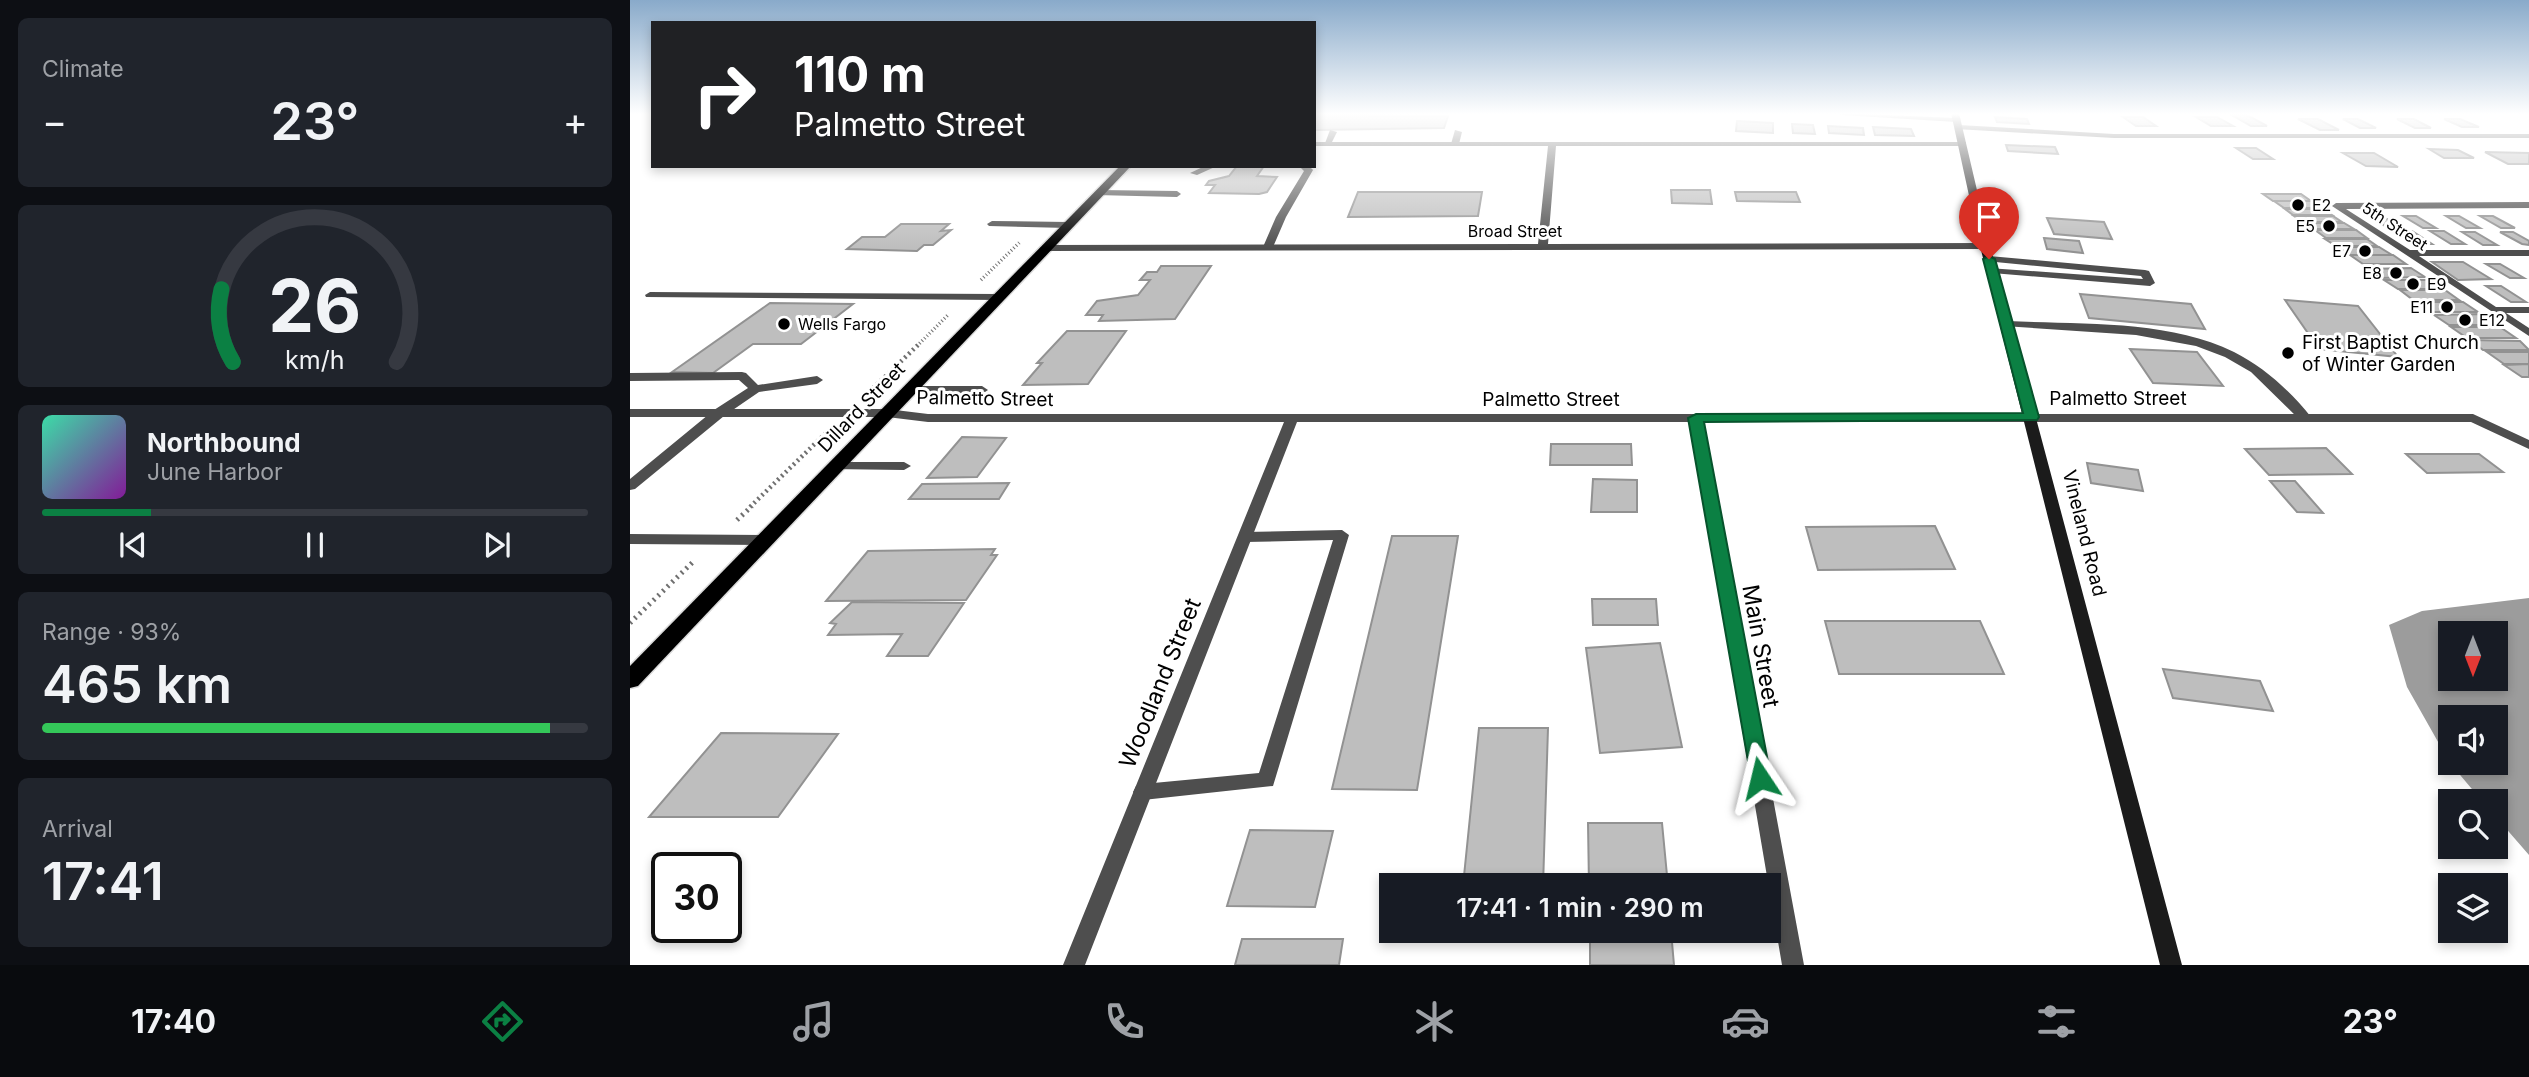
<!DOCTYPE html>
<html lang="en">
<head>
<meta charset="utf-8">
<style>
	:root { --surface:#171b24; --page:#20242c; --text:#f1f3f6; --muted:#9ea1a6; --line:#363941; --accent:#0b8043 }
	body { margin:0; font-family:Inter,sans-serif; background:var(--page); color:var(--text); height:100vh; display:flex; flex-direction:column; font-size:26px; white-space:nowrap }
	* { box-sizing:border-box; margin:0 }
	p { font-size:23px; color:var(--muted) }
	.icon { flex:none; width:38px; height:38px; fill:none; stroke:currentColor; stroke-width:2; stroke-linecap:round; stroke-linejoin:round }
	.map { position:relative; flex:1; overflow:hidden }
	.details { display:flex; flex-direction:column; gap:18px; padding:18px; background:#0d0f14; width:630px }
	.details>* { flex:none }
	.banner { position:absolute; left:21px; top:21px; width:665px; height:147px; border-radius:0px; box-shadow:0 4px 10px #0003; background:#202124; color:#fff; overflow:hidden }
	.needle { width:46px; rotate:180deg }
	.tools { position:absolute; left:1808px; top:621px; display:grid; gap:14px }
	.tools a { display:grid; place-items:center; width:70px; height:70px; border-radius:0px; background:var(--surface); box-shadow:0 4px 10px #0003; font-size:35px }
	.speed { position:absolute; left:21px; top:852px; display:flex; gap:14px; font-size:35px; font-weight:700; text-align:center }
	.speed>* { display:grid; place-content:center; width:91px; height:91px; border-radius:50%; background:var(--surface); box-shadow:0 4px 10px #0003; line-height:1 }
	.speed .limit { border:4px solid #111; border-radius:10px; background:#fff; color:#111 }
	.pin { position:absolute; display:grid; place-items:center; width:60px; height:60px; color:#fff; margin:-72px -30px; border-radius:50% 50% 50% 0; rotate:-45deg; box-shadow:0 0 7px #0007 }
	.pin .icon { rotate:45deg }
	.me { position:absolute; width:77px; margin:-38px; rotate:350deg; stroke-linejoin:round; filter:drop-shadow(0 0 5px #0008) }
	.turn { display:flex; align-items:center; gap:24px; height:147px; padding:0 28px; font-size:32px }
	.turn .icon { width:91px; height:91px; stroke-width:2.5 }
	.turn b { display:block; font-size:49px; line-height:60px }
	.big { font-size:52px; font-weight:600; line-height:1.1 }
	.details .widget { flex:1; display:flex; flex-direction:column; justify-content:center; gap:10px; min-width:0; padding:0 24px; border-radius:10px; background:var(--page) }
	.details .dial { align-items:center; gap:0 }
	.dial svg { height:182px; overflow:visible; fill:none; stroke:var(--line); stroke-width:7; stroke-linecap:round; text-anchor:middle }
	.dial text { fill:var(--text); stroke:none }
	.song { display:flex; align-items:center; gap:21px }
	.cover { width:84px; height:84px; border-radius:10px; background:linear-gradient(135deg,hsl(160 70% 55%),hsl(290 70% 35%)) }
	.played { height:7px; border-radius:4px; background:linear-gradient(90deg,var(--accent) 20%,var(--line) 20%) }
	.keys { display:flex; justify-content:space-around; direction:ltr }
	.heat { display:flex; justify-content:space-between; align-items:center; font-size:38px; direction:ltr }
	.charge { height:10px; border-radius:5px; background:linear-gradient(90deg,#34c759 93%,var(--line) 0) }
	.trip { position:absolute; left:749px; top:873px; width:402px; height:70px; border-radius:0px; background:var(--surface); box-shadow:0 4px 10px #0003; font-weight:600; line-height:70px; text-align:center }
	.tab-bar { display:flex; height:112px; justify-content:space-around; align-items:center; background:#090b0e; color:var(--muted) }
	.tab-bar .icon { width:49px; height:49px }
	.tab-bar .on { color:var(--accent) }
	.tab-bar b { font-size:32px; color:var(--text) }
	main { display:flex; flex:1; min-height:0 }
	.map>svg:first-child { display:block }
	.water { fill:#9c9c9c; fill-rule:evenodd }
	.building { fill:#bebebe; stroke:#929292; stroke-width:2 }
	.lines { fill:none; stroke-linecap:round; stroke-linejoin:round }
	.primary-casing { stroke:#dbdbdb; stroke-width:3 }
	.path-far2 { stroke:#707070; stroke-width:3.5; stroke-dasharray:1 2.5; stroke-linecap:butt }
	.path-far1 { stroke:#707070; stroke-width:4.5; stroke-dasharray:2 3.5; stroke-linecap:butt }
	.path { stroke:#707070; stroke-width:5; stroke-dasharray:2 4.5; stroke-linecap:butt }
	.lane { fill:#4e4e4e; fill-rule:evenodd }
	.street { fill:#4e4e4e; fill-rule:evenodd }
	.secondary { fill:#1b1b1b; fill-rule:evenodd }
	.primary { fill:#000; fill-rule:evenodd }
	.route { fill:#0b8043; stroke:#07532c; stroke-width:2 }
	.poi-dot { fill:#000; stroke:#fff; stroke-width:2.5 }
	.labels { text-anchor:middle; stroke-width:6; stroke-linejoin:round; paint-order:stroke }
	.far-poi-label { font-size:16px; fill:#000; stroke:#fff; text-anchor:start }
	.far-street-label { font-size:16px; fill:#000; stroke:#fff }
	.poi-label { font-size:19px; fill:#000; stroke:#fff; text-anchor:start }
	.street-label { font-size:19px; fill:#000; stroke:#fff }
	.near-street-label { font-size:23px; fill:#000; stroke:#fff }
</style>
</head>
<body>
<main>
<section class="details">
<div class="widget"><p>Climate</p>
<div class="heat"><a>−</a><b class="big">23°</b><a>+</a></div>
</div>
<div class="widget dial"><svg viewBox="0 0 100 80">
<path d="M14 69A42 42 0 1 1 86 69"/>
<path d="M14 69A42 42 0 0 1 9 37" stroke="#0b8043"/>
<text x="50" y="56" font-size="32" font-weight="700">26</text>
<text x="50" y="72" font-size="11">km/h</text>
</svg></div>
<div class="widget">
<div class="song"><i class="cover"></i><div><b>Northbound</b><p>June Harbor</p></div></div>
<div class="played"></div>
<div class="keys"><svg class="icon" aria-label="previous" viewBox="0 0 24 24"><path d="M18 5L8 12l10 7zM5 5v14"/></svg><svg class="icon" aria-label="pause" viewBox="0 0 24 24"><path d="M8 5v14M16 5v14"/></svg><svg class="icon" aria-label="next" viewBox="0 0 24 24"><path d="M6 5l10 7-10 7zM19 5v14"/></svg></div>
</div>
<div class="widget"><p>Range · 93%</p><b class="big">465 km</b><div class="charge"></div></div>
<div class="widget"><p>Arrival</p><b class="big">17:41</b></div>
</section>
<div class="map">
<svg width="1899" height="965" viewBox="0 0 1899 965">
	<rect width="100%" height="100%" fill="#fff"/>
	<path class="water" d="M 1899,598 L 1899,855 L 1866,817 L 1866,802 L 1852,801 L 1820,763 L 1866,763 L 1866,718 L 1820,718 L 1820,763 L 1777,687 L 1759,625 L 1792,611 ZM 1820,634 L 1866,634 L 1866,679 L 1820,679 Z"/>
	<g class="building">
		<polygon points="1600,114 1615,114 1637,126 1621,126"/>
		<polygon points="684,115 818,116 814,128 684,130"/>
		<polygon points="1365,117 1397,119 1399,124 1367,122"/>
		<polygon points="1493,117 1513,117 1526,126 1506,126"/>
		<polygon points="1566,117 1587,117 1603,126 1581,126"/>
		<polygon points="1668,119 1688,119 1709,130 1690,130"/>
		<polygon points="1713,119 1728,119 1746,128 1730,128"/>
		<polygon points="1767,119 1784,119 1801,128 1785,128"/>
		<polygon points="1814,119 1830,119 1849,127 1832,127"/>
		<polygon points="1107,121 1143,123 1143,133 1106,131"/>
		<polygon points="1162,124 1183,125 1185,134 1163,133"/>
		<polygon points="1198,126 1233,128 1234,135 1199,133"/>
		<polygon points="1243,127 1281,129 1284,136 1245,135"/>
		<polygon points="1376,145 1425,147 1428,154 1378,151"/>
		<polygon points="1606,148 1626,148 1643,159 1623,159"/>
		<polygon points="1799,149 1828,150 1844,158 1814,158"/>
		<polygon points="1855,152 1899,153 1899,164 1878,164"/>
		<polygon points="1713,153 1744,153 1768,167 1736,166"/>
		<polygon points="607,166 634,166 627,176 647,177 637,192 629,194 579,193 585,185 576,185 579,181 599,176"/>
		<polygon points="1041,190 1080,190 1082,204 1042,203"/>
		<polygon points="728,192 852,192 848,216 718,217"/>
		<polygon points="1105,192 1166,192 1170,202 1107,201"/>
		<polygon points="1633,194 1671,194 1681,201 1643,201"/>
		<polygon points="1644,201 1682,201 1693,208 1654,208"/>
		<polygon points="1655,209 1693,209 1702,215 1663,215"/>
		<polygon points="1737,214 1749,214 1768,226 1755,226"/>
		<polygon points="1664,216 1703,216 1712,222 1673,222"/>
		<polygon points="1773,216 1786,216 1806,228 1793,228"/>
		<polygon points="1816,216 1829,216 1850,228 1836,228"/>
		<polygon points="1850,216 1863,216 1885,228 1871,228"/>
		<polygon points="1417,218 1474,222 1482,239 1424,234"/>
		<polygon points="1674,223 1714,223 1724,229 1684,229"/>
		<polygon points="271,224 319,224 311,231 321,230 303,245 294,245 287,251 217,249 232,237 255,237"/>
		<polygon points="1685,230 1726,230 1737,238 1696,238"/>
		<polygon points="1768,231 1782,231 1802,244 1788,244"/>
		<polygon points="1800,231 1814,231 1835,244 1821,244"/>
		<polygon points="1832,232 1845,232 1867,245 1853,245"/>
		<polygon points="1870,232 1883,232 1899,241 1899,245 1892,244"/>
		<polygon points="1414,238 1449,241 1453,253 1417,249"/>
		<polygon points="1695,239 1737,239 1747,246 1706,246"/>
		<polygon points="1707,247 1749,247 1762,255 1720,255"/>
		<polygon points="1720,255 1763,255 1776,264 1733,264"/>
		<polygon points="1802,262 1833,262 1861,279 1828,280"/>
		<polygon points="1856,264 1870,264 1894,278 1880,278"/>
		<polygon points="531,266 581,266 545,319 469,321 473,315 456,315 467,301 508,295 520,280 510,280 517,272 527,272"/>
		<polygon points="1781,268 1795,277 1751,278 1738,269"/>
		<polygon points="1754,280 1799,280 1813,289 1768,289"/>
		<polygon points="1856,286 1871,286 1896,302 1881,302"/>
		<polygon points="1770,290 1815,290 1829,300 1783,300"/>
		<polygon points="1450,294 1561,304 1575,329 1459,318"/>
		<polygon points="1655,300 1728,306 1768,357 1689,349"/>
		<polygon points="1786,302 1833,302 1848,312 1801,312"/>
		<polygon points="140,303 223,304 171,344 123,344 83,373 42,372"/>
		<polygon points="1851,314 1867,325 1819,325 1804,315"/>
		<polygon points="1821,327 1870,327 1886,338 1837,338"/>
		<polygon points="437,331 496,331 458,384 393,385 412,363 407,363"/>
		<polygon points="1840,340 1890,341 1899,350 1853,350"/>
		<polygon points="1500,349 1567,352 1593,386 1523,383"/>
		<polygon points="1857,352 1899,352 1899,364 1874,364"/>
		<polygon points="1899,364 1899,377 1892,377 1874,365"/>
		<polygon points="332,437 376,438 347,477 297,478"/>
		<polygon points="921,444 1001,444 1002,465 920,465"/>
		<polygon points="1696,448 1722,474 1639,475 1615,449"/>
		<polygon points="1776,454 1849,454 1873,472 1797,473"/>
		<polygon points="1457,463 1508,470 1513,491 1461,483"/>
		<polygon points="963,479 1007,480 1007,512 961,512"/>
		<polygon points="1640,481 1665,481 1693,513 1667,512"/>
		<polygon points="379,483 369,499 279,499 292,484"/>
		<polygon points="1305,526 1325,569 1188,570 1176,527"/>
		<polygon points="762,536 828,536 787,790 702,789"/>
		<polygon points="365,549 361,555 367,555 336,600 196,601 238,551"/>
		<polygon points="962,599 1026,599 1028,625 963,625"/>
		<polygon points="222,602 334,603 298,656 257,656 272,634 198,635 206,624 200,623"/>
		<polygon points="1195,621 1350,621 1374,674 1209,674"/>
		<polygon points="1030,643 1052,747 970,753 956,648"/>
		<polygon points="1533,669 1630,681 1643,711 1543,698"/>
		<polygon points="849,728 918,728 913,886 833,886"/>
		<polygon points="91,733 208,734 148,817 19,817"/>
		<polygon points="958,823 1032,823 1038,886 959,886"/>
		<polygon points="620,830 703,831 685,907 597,906"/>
		<polygon points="960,931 1041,931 1044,965 960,965"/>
		<polygon points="612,939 713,939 709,965 605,965"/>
	</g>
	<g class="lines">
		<defs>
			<polygon id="primary" points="490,166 501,166 8,686 0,688 0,666"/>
		</defs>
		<use href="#primary" class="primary-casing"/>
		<g class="path-far2">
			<polyline points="351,280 390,242"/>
			<polyline points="287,346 319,314"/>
		</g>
		<g class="path-far1">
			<polyline points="235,396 289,344"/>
			<polyline points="120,507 198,431"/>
		</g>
		<g class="path">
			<polyline points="107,520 122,506"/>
			<polyline points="0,623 65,560"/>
		</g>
		<g class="lane">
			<polygon points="1208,113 1327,118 1331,120 1327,122 1212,115"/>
			<polygon points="700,130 707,132 700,146 694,146"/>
			<polygon points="825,130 832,132 829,144 825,146 821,144"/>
			<polygon points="575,166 587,166 567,175 560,173"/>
			<polygon points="669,166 679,166 683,170 656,217 643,247 635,249 633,247 646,217 674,171"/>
			<polygon points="469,190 547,191 551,194 547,197 466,195 466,191"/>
			<polygon points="362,221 438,222 443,225 438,228 359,226 357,224"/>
			<polygon points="1359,256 1515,270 1519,271 1525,283 1520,286 1362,273 1358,272 1358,268 1513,279 1511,276 1355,261 1355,257"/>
			<polygon points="20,292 368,294 373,297 368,300 16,297 15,295"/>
			<path d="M 1377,321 C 1451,325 1536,319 1604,352 C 1634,367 1660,391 1681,417 L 1675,421 L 1670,420 L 1621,372 L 1595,357 L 1566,346 L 1506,335 L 1373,326 L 1373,322 Z"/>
			<polygon points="112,372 116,373 128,385 187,376 193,380 187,384 129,392 94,416 5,489 0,490 0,479 84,410 118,388 109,380 0,381 0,373"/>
			<polygon points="278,386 352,386 358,390 352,394 274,393 272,390"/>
			<polygon points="205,462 274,462 281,466 274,470 200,469 198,466"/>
			<polygon points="712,530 719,535 643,786 513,800 506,798 503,792 506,786 513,784 629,773 703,540 615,542 608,537 615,532"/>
			<polygon points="0,534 134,535 142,540 134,545 0,544"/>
		</g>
		<g class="street">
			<polygon points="1329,125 1484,134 1899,134 1899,138 1484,138 1326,129 1326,125"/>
			<polygon points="684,142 1336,142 1336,146 926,146 918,244 1355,243 1360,246 1355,249 415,251 410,248 415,245 908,244 918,146 684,146"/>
			<polygon points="1899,202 1899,208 1716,209 1780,250 1899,250 1899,256 1789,256 1866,307 1899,307 1899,313 1876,313 1899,328 1899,336 1702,206 1706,203"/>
			<polygon points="0,409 257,409 298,414 1843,414 1899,440 1899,449 1841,422 1073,422 1174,965 1152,965 1060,422 667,422 455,965 433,965 654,422 298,422 257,417 0,417"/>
		</g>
		<polygon class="secondary" points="1321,113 1329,113 1360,246 1552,965 1530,965 1350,246"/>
		<use href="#primary" class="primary"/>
	</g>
	<linearGradient id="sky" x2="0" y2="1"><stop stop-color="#89aaca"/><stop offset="0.46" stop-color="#fff"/><stop offset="1" stop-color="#fff" stop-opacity="0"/></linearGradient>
	<rect width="1899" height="248" fill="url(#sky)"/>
	<polygon class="route" points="1359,256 1365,259 1409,417 1407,420 1074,422 1141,778 1138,784 1130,787 1122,784 1058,418 1066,414 1393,413 1353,259"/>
	<g class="poi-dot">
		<circle cx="1668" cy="205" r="7"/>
		<circle cx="1699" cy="226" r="7"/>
		<circle cx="1735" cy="251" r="7"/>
		<circle cx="1766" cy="273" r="7"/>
		<circle cx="1783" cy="284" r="7"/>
		<circle cx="1817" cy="307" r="7"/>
		<circle cx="1835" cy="320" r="7"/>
		<circle cx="154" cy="324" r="7"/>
		<circle cx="1658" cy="353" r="7"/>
	</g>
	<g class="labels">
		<g class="far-poi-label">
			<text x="1682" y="211">E2</text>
			<text x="1685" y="232" text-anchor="end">E5</text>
			<text x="1721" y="257" text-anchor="end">E7</text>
			<text x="1752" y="279" text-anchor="end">E8</text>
			<text x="1797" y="290">E9</text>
			<text x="1803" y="313" text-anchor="end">E11</text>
			<text x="1849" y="326">E12</text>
			<text x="168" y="330">Wells Fargo</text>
		</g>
		<g class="far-street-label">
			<text transform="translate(1765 226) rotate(33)" y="6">5th Street</text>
			<text x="885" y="237">Broad Street</text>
		</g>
		<g class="poi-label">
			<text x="1672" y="349">First Baptist Church<tspan x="1672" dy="22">of Winter Garden</tspan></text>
		</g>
		<g class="street-label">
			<text transform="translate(355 398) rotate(1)" y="7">Palmetto Street</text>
			<text x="1488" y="405">Palmetto Street</text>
			<text x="921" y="406">Palmetto Street</text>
			<text transform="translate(231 407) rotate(-46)" y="7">Dillard Street</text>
			<text transform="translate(1455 533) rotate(76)" y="7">Vineland Road</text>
		</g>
		<g class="near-street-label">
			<text transform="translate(1131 646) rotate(80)" y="8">Main Street</text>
			<text transform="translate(530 683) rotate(-68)" y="8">Woodland Street</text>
		</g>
	</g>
</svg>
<div class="tools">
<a><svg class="needle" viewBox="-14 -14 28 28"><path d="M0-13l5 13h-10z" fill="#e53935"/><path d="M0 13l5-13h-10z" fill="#9ea1a6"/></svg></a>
<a><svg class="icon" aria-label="sound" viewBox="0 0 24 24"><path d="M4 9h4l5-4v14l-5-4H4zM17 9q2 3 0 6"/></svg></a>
<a><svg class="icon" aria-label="search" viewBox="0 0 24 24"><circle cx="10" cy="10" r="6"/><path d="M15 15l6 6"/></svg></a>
<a><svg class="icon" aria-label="layers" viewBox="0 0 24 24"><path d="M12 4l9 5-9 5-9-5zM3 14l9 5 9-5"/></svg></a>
</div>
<div class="speed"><div class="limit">30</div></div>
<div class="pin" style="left:1359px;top:259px;background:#d93025"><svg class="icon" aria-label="arrive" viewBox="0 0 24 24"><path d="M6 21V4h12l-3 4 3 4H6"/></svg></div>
<svg class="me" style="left:1130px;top:778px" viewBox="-20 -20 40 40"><path d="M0-17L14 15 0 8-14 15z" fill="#0b8043" stroke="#fff" stroke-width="4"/></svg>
<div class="trip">17:41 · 1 min · 290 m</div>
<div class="banner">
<div class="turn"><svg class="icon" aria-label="right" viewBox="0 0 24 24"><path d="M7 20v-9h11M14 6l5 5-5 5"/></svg><div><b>110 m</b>Palmetto Street</div></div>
</div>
</div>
</main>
<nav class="tab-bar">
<b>17:40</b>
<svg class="icon on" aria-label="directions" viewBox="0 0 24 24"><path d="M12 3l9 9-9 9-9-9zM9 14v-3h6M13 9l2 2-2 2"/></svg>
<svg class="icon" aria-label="music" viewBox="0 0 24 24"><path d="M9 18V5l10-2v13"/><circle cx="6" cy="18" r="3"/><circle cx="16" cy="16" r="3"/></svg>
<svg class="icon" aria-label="phone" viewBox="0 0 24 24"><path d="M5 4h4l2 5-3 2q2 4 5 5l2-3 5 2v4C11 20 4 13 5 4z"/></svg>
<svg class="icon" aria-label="climate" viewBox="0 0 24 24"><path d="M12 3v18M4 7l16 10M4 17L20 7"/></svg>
<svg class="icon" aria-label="car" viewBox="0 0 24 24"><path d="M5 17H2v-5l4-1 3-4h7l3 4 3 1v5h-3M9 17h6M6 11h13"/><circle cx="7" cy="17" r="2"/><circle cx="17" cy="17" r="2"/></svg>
<svg class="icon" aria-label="filters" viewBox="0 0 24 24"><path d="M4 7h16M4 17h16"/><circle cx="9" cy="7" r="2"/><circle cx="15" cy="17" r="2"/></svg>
<b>23°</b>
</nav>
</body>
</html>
